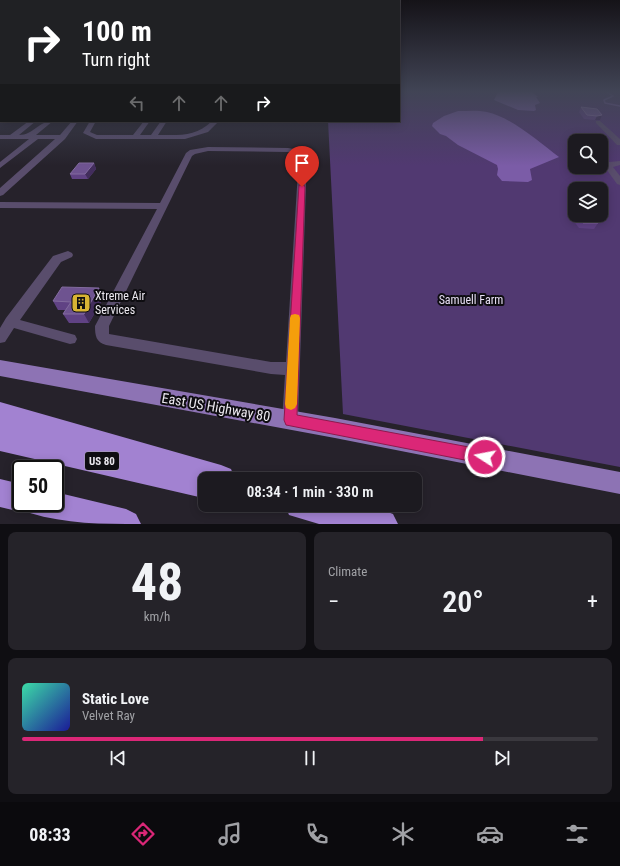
<!DOCTYPE html>
<html lang="en">
<head>
<meta charset="utf-8">
<style>
	:root { --surface:#1c1a20; --page:#252329; --text:#f1f3f6; --muted:#a0a1a5; --line:#3a383e; --accent:#db2777 }
	body { margin:0; font-family:"Roboto Condensed",sans-serif; background:var(--page); color:var(--text); height:100vh; display:flex; flex-direction:column; font-size:15px; white-space:nowrap }
	* { box-sizing:border-box; margin:0 }
	p { font-size:13px; color:var(--muted) }
	.icon { flex:none; width:22px; height:22px; fill:none; stroke:currentColor; stroke-width:2; stroke-linecap:round; stroke-linejoin:round }
	.map { position:relative; height:524px; overflow:hidden }
	.side { display:flex; flex-direction:column; gap:8px; padding:8px; background:#0f0e12; flex:1 }
	.side>* { flex:none }
	.banner { position:absolute; left:0px; top:0px; width:400px; height:122px; box-shadow:0 2px 10px #0003,0 0 0 1px var(--line); background:#202124; color:#fff; overflow:hidden }
	.controls { position:absolute; left:568px; top:134px; display:grid; gap:8px }
	.controls a { display:grid; place-items:center; width:40px; height:40px; border-radius:8px; background:var(--surface); box-shadow:0 2px 10px #0003,0 0 0 1px var(--line); font-size:20px }
	.speed { position:absolute; left:12px; top:460px; display:flex; gap:8px; font-size:20px; font-weight:700; text-align:center }
	.speed>* { display:grid; place-content:center; width:52px; height:52px; border-radius:50%; background:var(--surface); box-shadow:0 2px 10px #0003,0 0 0 1px var(--line); line-height:1 }
	.speed .limit { border:2px solid #111; border-radius:6px; background:#fff; color:#111 }
	.pin { position:absolute; display:grid; place-items:center; width:34px; height:34px; color:#fff; margin:-41px -17px; border-radius:50% 50% 50% 0; rotate:-45deg; box-shadow:0 0 4px #0007 }
	.pin .icon { rotate:45deg }
	.me { position:absolute; width:44px; margin:-22px; rotate:281deg; stroke-linejoin:round; filter:drop-shadow(0 0 3px #0008) }
	.turn { display:flex; align-items:center; gap:14px; height:84px; padding:0 16px; font-size:18px }
	.turn .icon { width:52px; height:52px; stroke-width:2.5 }
	.turn b { display:block; font-size:28px; line-height:34px }
	.lanes { display:flex; align-items:center; height:38px; padding:0 16px; background:#0003; justify-content:center; gap:20px; direction:ltr }
	.lanes .off { opacity:.35 }
	.big { font-size:30px; font-weight:600; line-height:1.1 }
	.side .card { flex:1; display:flex; flex-direction:column; justify-content:center; gap:6px; min-width:0; padding:0 14px; border-radius:8px; background:var(--page) }
	.side .dial { align-items:center; gap:0 }
	.dial b { font-size:52px; line-height:1 }
	.song { display:flex; align-items:center; gap:12px }
	.cover { width:48px; height:48px; border-radius:6px; background:linear-gradient(135deg,hsl(160 70% 55%),hsl(240 70% 35%)) }
	.played { height:4px; border-radius:2px; background:linear-gradient(90deg,var(--accent) 80%,var(--line) 80%) }
	.keys { display:flex; justify-content:space-around; direction:ltr }
	.heat { display:flex; justify-content:space-between; align-items:center; font-size:22px; direction:ltr }
	.side .tiles { flex:1; display:grid; gap:8px; grid-template-columns:1fr 1fr }
	.card:last-child { grid-column:span 2 }
	.trip { position:absolute; left:198px; top:472px; width:224px; height:40px; border-radius:8px; background:var(--surface); box-shadow:0 2px 10px #0003,0 0 0 1px var(--line); font-weight:600; line-height:40px; text-align:center }
	.tab-bar { display:flex; height:64px; justify-content:space-around; align-items:center; background:#0b0a0d; color:var(--muted) }
	.tab-bar .icon { width:28px; height:28px }
	.tab-bar .selected { color:var(--accent) }
	.tab-bar b { font-size:18px; color:var(--text) }
	.map>svg:first-child { display:block }
	.green { fill:#513971; fill-rule:evenodd }
	.water { fill:#7b5ca7 }
	.lines { fill:none; stroke-linecap:round; stroke-linejoin:round }
	.stream { stroke:#7b5ca7; stroke-width:1.5 }
	.minor { fill:#594d6c; fill-rule:evenodd }
	.major { fill:#8d73b4; fill-rule:evenodd }
	.highway { fill:#a282d1; fill-rule:evenodd }
	.wall { fill:#604284 }
	.shaded-wall { fill:#422d5c }
	.building { fill:#6e5390; stroke:#826b9e }
	.route { fill:#db2777; stroke:#8e194d }
	.slow { fill:#f59e0b }
	.labels { text-anchor:middle; stroke-width:4; stroke-linejoin:round; paint-order:stroke }
	.shield { fill:#0e0d11; stroke:#a9a6ac; stroke-width:1 }
	.shield-label { font-size:11px; font-weight:bold; fill:#ebe8ef }
	.poi-label { font-size:12px; fill:#ebe8ef; stroke:#0e0d11; text-anchor:start }
	.park-label { font-size:12px; fill:#e7dff4; stroke:#0e0d11 }
	.near-street-label { font-size:14px; fill:#ebe8ef; stroke:#0e0d11 }
</style>
</head>
<body>
<div class="map">
<svg width="620" height="524" viewBox="0 0 620 524">
	<rect width="100%" height="100%" fill="#26222b"/>
	<path class="green" d="M 399,92 L 620,92 L 620,467 L 343,414 L 328,121 L 399,121 ZM 575,141 L 601,141 L 601,167 L 575,167 ZM 575,189 L 601,189 L 601,215 L 575,215 Z"/>
	<g class="water">
		<polygon points="498,92 532,92 538,97 536,97 540,103 535,105 536,110 534,111 518,110 494,100"/>
		<path d="M 458,111 C 468,111 478,110 487,112 C 511,117 539,142 559,157 L 530,169 L 532,180 L 528,182 L 502,181 L 497,175 L 498,169 L 497,165 L 458,145 L 446,136 L 440,134 L 432,126 L 433,123 L 444,116 Z"/>
	</g>
	<g class="lines">
		<polyline class="stream" points="607,92 613,96 604,100 605,103 620,106"/>
		<g class="minor">
			<path d="M 29,121 L 36,121 L 19,135 C 34,135 38,121 53,121 L 36,135 L 60,135 L 72,121 L 78,121 L 65,139 L 3,195 L 0,196 L 0,188 L 55,139 L 38,139 L 0,168 L 0,162 L 29,139 L 0,139 L 0,135 L 10,135 Z"/>
			<path d="M 90,121 L 96,121 L 90,132 L 97,135 L 133,135 L 144,121 L 150,121 L 140,135 L 151,135 L 161,121 L 167,121 L 158,135 C 180,135 196,137 212,121 L 219,121 L 208,132 L 185,139 L 96,139 L 83,133 Z"/>
			<polygon points="596,121 600,121 620,139 620,145 617,145 596,123"/>
			<path d="M 208,147 L 288,148 L 305,151 L 307,156 L 298,420 L 296,425 L 290,428 L 284,425 L 282,420 L 285,375 L 271,374 L 106,345 C 96,342 95,336 95,326 L 157,209 L 0,208 L 0,202 L 160,203 L 186,153 L 190,150 ZM 208,151 L 288,152 L 299,155 L 286,362 L 271,362 L 109,334 L 109,326 L 192,156 L 195,154 Z"/>
			<polygon points="620,161 620,165 613,167 620,176 620,185 617,184 604,166 609,162"/>
			<polygon points="68,251 72,253 73,255 72,257 61,262 20,320 75,335 77,339 75,343 70,344 14,328 5,342 0,343 0,328 6,318 53,256"/>
		</g>
		<polygon class="major" points="0,360 335,418 620,472 620,494 335,438 0,376"/>
		<g class="highway">
			<polygon points="0,402 221,465 231,469 235,479 205,479 205,494 199,497 0,451"/>
			<path d="M 0,479 L 21,484 L 21,503 L 55,503 L 55,492 L 126,509 L 136,514 L 141,524 C 102,524 66,524 30,513 L 28,509 L 21,512 L 0,507 Z"/>
			<path d="M 285,505 C 320,505 360,500 393,514 L 398,524 L 319,524 L 289,515 Z"/>
		</g>
	</g>
	<g class="wall">
		<polygon points="0,92 1,92 1,120 0,119"/>
		<polygon points="581,107 597,109 600,120 595,120 584,119 579,112"/>
		<polygon points="94,163 96,169 88,179 72,179 70,174"/>
		<polygon points="575,215 591,215 598,223 594,229 579,228 573,220"/>
		<polygon points="99,288 104,297 89,323 69,323 63,314 65,310 58,310 53,301"/>
	</g>
	<g class="shaded-wall">
		<polygon points="602,115 600,120 595,120 597,116"/>
		<polygon points="94,163 96,169 88,179 85,174"/>
		<polygon points="99,288 104,297 89,323 84,314"/>
	</g>
	<g class="building">
		<rect x="0" y="92" width="1" height="21"/>
		<polygon points="581,107 597,109 602,115 597,116 587,115"/>
		<polygon points="79,163 94,163 85,174 70,174"/>
		<polygon points="577,215 591,215 598,223 583,223"/>
		<polygon points="62,287 99,288 84,314 63,314 71,302 53,301"/>
	</g>
	<linearGradient id="sky" x2="0" y2="1"><stop stop-color="#151318"/><stop offset="0.55" stop-color="#414455"/><stop offset="1" stop-color="#414455" stop-opacity="0"/></linearGradient>
	<rect width="620" height="166" fill="url(#sky)"/>
	<polygon class="route" points="299,185 304,185 305,187 297,415 485,450 490,452 492,457 490,462 485,464 286,425 284,420"/>
	<polygon class="slow" points="295,314 299,315 300,318 297,404 295,408 291,410 286,408 285,404 290,318 291,315"/>
	<defs>
		<symbol id="building-square" viewBox="-11 -11 22 22"><rect x="-9" y="-9" width="18" height="18" rx="4" fill="#d8b434" stroke="#0e0d11"/><path d="M-4-6H4V6H1V3H-1V6H-4ZM-2.5-4.3h1.7v1.8h-1.7ZM.8-4.3h1.7v1.8H.8ZM-2.5-1h1.7V.8h-1.7ZM.8-1h1.7V.8H.8Z" fill="#111"/></symbol>
	</defs>
	<g fill-rule="evenodd">
		<use href="#building-square" x="70" y="292" width="22" height="22"/>
	</g>
	<g class="labels">
		<rect class="shield" x="85" y="452" width="34" height="18" rx="3"/>
		<g class="shield-label">
			<text x="102" y="465">US 80</text>
		</g>
		<g class="poi-label">
			<text x="95" y="300">Xtreme Air<tspan x="95" dy="14">Services</tspan></text>
		</g>
		<g class="park-label">
			<text x="471" y="304">Samuell Farm</text>
		</g>
		<g class="near-street-label">
			<text transform="translate(216 407) rotate(10)" y="5">East US Highway 80</text>
		</g>
	</g>
</svg>
<div class="controls">
<a><svg class="icon" aria-label="search" viewBox="0 0 24 24"><circle cx="10" cy="10" r="6"/><path d="M15 15l6 6"/></svg></a>
<a><svg class="icon" aria-label="layers" viewBox="0 0 24 24"><path d="M12 4l9 5-9 5-9-5zM3 14l9 5 9-5"/></svg></a>
</div>
<div class="speed"><div class="limit">50</div></div>
<div class="pin" style="left:302px;top:187px;background:#d93025"><svg class="icon" aria-label="arrive" viewBox="0 0 24 24"><path d="M6 21V4h12l-3 4 3 4H6"/></svg></div>
<svg class="me" style="left:485px;top:457px" viewBox="-20 -20 40 40"><circle r="17" fill="#db2777" stroke="#fff" stroke-width="3"/><path d="M0-11L8 9 0 5-8 9z" fill="#fff"/></svg>
<div class="trip">08:34 · 1 min · 330 m</div>
<div class="banner">
<div class="turn"><svg class="icon" aria-label="right" viewBox="0 0 24 24"><path d="M7 20v-9h11M14 6l5 5-5 5"/></svg><div><b>100 m</b>Turn right</div></div>
<div class="lanes"><svg class="icon off" aria-label="left" viewBox="0 0 24 24"><path d="M17 20v-9H6M10 6l-5 5 5 5"/></svg><svg class="icon off" aria-label="ahead" viewBox="0 0 24 24"><path d="M12 20V5M6 11l6-6 6 6"/></svg><svg class="icon off" aria-label="ahead" viewBox="0 0 24 24"><path d="M12 20V5M6 11l6-6 6 6"/></svg><svg class="icon" aria-label="right" viewBox="0 0 24 24"><path d="M7 20v-9h11M14 6l5 5-5 5"/></svg></div>
</div>
</div>
<section class="side">
<div class="tiles">
<div class="card dial"><b>48</b><p>km/h</p></div>
<div class="card"><p>Climate</p>
<div class="heat"><a>−</a><b class="big">20°</b><a>+</a></div>
</div>
<div class="card">
<div class="song"><i class="cover"></i><div><b>Static Love</b><p>Velvet Ray</p></div></div>
<div class="played"></div>
<div class="keys"><svg class="icon" aria-label="previous" viewBox="0 0 24 24"><path d="M18 5L8 12l10 7zM5 5v14"/></svg><svg class="icon" aria-label="pause" viewBox="0 0 24 24"><path d="M8 5v14M16 5v14"/></svg><svg class="icon" aria-label="next" viewBox="0 0 24 24"><path d="M6 5l10 7-10 7zM19 5v14"/></svg></div>
</div>
</div>
</section>
<nav class="tab-bar">
<b>08:33</b>
<svg class="icon selected" aria-label="directions" viewBox="0 0 24 24"><path d="M12 3l9 9-9 9-9-9zM9 14v-3h6M13 9l2 2-2 2"/></svg>
<svg class="icon" aria-label="music" viewBox="0 0 24 24"><path d="M9 18V5l10-2v13"/><circle cx="6" cy="18" r="3"/><circle cx="16" cy="16" r="3"/></svg>
<svg class="icon" aria-label="phone" viewBox="0 0 24 24"><path d="M5 4h4l2 5-3 2q2 4 5 5l2-3 5 2v4C11 20 4 13 5 4z"/></svg>
<svg class="icon" aria-label="climate" viewBox="0 0 24 24"><path d="M12 3v18M4 7l16 10M4 17L20 7"/></svg>
<svg class="icon" aria-label="car" viewBox="0 0 24 24"><path d="M5 17H2v-5l4-1 3-4h7l3 4 3 1v5h-3M9 17h6M6 11h13"/><circle cx="7" cy="17" r="2"/><circle cx="17" cy="17" r="2"/></svg>
<svg class="icon" aria-label="filters" viewBox="0 0 24 24"><path d="M4 7h16M4 17h16"/><circle cx="9" cy="7" r="2"/><circle cx="15" cy="17" r="2"/></svg>
</nav>
</body>
</html>
